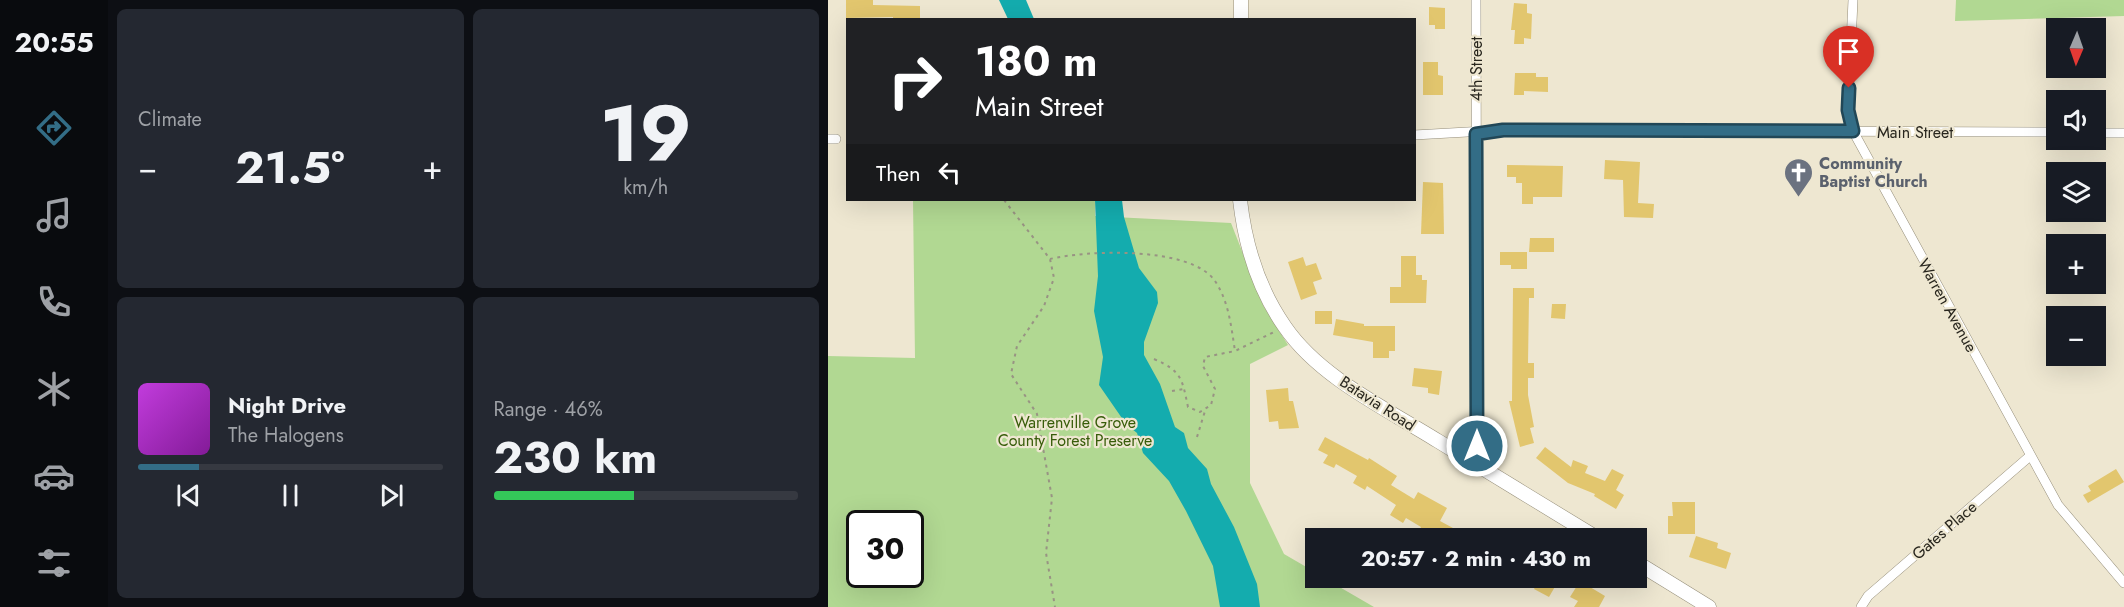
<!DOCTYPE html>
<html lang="en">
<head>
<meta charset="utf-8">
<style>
	:root { --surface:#171b24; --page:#242831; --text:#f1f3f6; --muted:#9ea1a6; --line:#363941; --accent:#336d86 }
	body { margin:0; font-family:Jost,sans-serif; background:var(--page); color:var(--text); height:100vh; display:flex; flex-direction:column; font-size:22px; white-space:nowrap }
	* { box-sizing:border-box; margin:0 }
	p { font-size:20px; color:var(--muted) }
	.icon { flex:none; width:33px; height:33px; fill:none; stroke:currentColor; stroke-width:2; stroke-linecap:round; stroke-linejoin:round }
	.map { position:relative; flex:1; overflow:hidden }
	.panel { display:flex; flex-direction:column; gap:9px; padding:9px; background:#0d0f14; width:720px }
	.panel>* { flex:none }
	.banner { position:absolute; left:18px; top:18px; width:570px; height:183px; border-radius:0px; box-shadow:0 6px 24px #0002; background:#202124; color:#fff; overflow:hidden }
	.needle { width:39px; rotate:182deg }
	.tools { position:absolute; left:1218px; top:18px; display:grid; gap:12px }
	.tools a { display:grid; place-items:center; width:60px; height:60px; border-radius:0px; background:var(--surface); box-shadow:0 6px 24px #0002; font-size:30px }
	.speed { position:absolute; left:18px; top:510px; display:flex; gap:12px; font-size:30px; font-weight:700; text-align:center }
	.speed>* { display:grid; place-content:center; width:78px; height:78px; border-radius:50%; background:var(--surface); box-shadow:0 6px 24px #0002; line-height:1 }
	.speed .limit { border:3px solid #111; border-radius:9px; background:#fff; color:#111 }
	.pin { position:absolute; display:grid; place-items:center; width:51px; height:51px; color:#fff; margin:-62px -26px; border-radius:50% 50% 50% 0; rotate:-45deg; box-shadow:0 0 6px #0007 }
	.pin .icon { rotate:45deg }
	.me { position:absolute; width:66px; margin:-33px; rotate:0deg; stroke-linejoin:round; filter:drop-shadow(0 0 4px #0008) }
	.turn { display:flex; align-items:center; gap:21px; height:126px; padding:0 30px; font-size:27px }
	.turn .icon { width:78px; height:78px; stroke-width:2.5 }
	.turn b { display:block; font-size:42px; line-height:51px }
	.then { display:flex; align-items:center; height:57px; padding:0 30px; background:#0003; gap:12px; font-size:22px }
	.big { font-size:45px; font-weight:700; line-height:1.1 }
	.panel .tile { flex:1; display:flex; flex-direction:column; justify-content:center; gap:9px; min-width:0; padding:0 21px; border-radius:9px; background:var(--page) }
	.panel .dial { align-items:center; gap:0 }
	.dial b { font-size:78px; line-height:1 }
	.song { display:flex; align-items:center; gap:18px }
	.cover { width:72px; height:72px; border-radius:9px; background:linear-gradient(135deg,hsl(290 70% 55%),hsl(290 70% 35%)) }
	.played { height:6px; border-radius:3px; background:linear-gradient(90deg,var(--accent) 20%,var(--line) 20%) }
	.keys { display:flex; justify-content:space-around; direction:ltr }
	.heat { display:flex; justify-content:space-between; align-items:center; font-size:33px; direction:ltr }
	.charge { height:9px; border-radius:4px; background:linear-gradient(90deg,#34c759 46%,var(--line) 0) }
	.panel .tiles { flex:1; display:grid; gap:9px; grid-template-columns:repeat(2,1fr) }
	.trip { position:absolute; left:477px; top:528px; width:342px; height:60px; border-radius:0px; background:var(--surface); box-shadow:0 6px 24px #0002; font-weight:700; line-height:60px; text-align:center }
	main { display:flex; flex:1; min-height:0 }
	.tabs { display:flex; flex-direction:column; width:108px; justify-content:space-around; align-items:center; background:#090b0e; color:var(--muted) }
	.tabs .icon { width:42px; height:42px }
	.tabs .active { color:var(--accent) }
	.tabs b { font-size:27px; color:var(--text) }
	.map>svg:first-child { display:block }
	.green { fill:#b1d892; fill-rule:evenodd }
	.water { fill:#14acae }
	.building { fill:#e2c66e }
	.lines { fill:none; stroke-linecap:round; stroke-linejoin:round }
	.street-casing { stroke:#958e7a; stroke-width:10 }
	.secondary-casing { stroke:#958e7a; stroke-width:15 }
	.path { stroke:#989383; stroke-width:2; stroke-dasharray:3 4.5; stroke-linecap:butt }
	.street { stroke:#fff; stroke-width:9 }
	.secondary { stroke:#fff; stroke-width:14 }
	.route-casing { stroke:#214757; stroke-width:15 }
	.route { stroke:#336d86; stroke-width:10 }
	.labels { text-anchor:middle; stroke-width:4.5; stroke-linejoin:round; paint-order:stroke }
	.street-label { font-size:16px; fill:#28261e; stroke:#eee7d1 }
	.worship-label { font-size:16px; font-weight:bold; fill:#5b616d; stroke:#eee7d1; text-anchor:start }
	.park-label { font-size:16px; fill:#375c09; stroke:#eee7d1 }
</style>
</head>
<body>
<main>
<nav class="tabs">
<b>20:55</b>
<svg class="icon active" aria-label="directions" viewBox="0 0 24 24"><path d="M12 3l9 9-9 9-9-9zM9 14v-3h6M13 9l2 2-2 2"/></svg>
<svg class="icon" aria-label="music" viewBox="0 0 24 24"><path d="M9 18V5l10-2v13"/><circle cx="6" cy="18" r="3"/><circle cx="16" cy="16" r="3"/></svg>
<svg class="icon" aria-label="phone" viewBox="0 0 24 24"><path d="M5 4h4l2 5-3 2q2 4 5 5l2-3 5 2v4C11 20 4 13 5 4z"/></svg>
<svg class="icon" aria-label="climate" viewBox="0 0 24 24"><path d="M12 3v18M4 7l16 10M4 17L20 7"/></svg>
<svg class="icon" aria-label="car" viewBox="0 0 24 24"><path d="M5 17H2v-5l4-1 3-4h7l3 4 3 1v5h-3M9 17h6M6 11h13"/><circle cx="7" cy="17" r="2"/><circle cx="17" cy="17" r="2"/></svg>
<svg class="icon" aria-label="filters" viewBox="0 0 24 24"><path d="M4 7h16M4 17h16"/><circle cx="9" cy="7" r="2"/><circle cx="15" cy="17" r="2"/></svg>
</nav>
<section class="panel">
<div class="tiles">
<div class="tile"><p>Climate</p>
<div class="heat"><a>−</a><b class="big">21.5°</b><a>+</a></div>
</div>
<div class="tile dial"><b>19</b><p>km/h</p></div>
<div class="tile">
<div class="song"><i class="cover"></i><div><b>Night Drive</b><p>The Halogens</p></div></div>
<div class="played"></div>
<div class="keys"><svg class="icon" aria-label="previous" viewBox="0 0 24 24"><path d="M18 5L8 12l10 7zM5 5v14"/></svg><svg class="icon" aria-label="pause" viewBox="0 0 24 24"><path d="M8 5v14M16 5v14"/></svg><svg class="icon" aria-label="next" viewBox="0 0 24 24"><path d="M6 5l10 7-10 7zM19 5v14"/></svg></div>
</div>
<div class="tile"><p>Range · 46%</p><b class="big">230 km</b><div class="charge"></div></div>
</div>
</section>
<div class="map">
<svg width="1296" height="607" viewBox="0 0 1296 607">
	<rect width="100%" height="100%" fill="#eee7d1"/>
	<g class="green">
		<polygon points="1128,0 1296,0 1296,16 1127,21"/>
		<path d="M 85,200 L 267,200 L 267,216 L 403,223 L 436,307 L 460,345 L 422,364 L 422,483 L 456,554 L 487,572 L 488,578 L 496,578 L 546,607 L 0,607 L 0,356 L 87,358 ZM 32,524 L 82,524 L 82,574 L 32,574 Z"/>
	</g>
	<g class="water">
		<polygon points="171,0 198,0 206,19 180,19"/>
		<polygon points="267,200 294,200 296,217 311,268 329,292 330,303 316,342 316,355 332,384 347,427 356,433 360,448 379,469 383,484 406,527 429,584 432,607 392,607 385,566 358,511 341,481 315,453 309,433 298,424 271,385 275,357 266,311 270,276"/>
	</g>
	<g class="building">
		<polygon points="18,0 45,0 45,5 92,6 92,20 65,20 65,17 18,18"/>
		<polygon points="686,3 699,4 699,13 704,14 703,39 696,38 696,44 686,44 687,30 683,30"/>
		<polygon points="601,7 617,8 617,29 607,29 607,25 601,25"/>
		<polygon points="595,62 610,62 610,75 615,76 615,95 595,95"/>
		<polygon points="687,73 708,73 708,77 720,77 720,92 696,91 696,95 686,95"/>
		<polygon points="777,160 812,162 810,203 826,204 825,218 796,217 795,180 776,179"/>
		<polygon points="679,165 735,166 734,197 705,197 705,204 694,204 694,183 688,183 688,177 679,177"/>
		<polygon points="595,182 615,183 616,234 593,234"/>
		<polygon points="702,238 726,238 726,252 701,252"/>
		<polygon points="672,252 699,252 699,269 683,269 683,265 672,265"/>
		<polygon points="573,256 588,256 588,275 594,275 594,280 599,280 598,303 562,303 562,287 573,287"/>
		<polygon points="475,257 478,266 488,263 494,279 485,282 489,294 473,300 460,262"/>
		<polygon points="685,288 706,288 706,298 701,298 700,363 706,363 706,378 700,378 700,395 706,427 702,428 706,443 692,447 681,401 684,401"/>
		<polygon points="724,304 738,304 737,319 723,318"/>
		<rect x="487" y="311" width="17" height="13"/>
		<polygon points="508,319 536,324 536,326 567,326 567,351 561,351 561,358 545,358 545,342 505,335"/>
		<polygon points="586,368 614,371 611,395 600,393 600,388 584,386"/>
		<polygon points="460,388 461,401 465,401 471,428 451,429 450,421 441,422 438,390"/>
		<polygon points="497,437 540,460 541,458 569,476 563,485 586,499 590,492 619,508 612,521 625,528 619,538 595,538 589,535 593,527 578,518 575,523 562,515 568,505 539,486 537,490 525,483 529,476 508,464 506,468 495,463 500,455 490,450"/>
		<polygon points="717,447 743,467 745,460 760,466 757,473 777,481 784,469 796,475 788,490 796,495 788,509 766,496 767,494 740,483 708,458"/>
		<polygon points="1288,469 1296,482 1260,503 1255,495 1263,491 1260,486"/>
		<polygon points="844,502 867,502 867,534 840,534 840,516 845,516"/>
		<polygon points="868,536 890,543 889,548 903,553 898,569 861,557"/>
		<polygon points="712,578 732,578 721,597 706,589"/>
		<polygon points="752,581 777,596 771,607 746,607 750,601 742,597"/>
	</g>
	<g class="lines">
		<defs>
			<g id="street">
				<polyline points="1025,0 1020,110 1025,131 1230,505 1296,583"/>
				<polyline points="1268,133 1296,133"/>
				<polyline points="586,135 675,130 1228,132"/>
				<polyline points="0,139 8,139"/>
				<polyline points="639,459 649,445 648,0"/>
				<polyline points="1033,607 1040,596 1202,456"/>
			</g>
			<g id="secondary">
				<polyline points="413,0 413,20"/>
				<path d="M 412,200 C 417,244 431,290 457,327 C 492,378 559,409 610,441 C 663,473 716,506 769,538"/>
				<polyline points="808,562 881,607"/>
			</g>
		</defs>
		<use href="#street" class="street-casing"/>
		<use href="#secondary" class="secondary-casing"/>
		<g class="path">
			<polyline points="176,200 222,259 226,278 216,306 189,346 183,374 209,414 224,498 218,553 227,607"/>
			<path d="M 222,259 C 259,250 363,246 387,281 C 401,302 403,326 407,351 L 446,332"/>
			<path d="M 326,359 C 354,371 354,379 360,407 L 372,412 L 383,405 L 387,389 L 375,366 L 377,357 L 407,351"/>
			<polyline points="344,391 356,389"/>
			<polyline points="369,437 377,411"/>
		</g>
		<use href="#street" class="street"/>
		<use href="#secondary" class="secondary"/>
	</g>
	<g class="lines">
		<defs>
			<polyline id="route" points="649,446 648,134 675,130 1025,131 1020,110 1021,88"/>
		</defs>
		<use href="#route" class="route-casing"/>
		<use href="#route" class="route"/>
	</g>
	<defs>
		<symbol id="church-pin" viewBox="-11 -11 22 30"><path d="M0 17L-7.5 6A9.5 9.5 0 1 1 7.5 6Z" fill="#6b7280" stroke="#eee7d1"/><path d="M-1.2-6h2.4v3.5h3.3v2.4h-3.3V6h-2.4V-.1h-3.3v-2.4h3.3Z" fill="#fff"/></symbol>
	</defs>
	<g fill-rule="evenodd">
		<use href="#church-pin" x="954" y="156" width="33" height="45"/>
	</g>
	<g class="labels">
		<g class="street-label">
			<text transform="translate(648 69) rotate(-90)" y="6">4th Street</text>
			<text x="1087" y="138">Main Street</text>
			<text transform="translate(1120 305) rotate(61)" y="6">Warren Avenue</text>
			<text transform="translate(550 403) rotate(33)" y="6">Batavia Road</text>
			<text transform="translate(1116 530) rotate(-41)" y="6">Gates Place</text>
		</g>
		<g class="worship-label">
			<text x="991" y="169">Community<tspan x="991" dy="18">Baptist Church</tspan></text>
		</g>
		<g class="park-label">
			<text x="247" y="428">Warrenville Grove<tspan x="247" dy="18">County Forest Preserve</tspan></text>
		</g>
	</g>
</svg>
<div class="tools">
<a><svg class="needle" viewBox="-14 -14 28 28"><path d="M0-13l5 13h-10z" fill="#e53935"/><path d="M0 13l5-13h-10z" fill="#9ea1a6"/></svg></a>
<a><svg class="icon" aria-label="sound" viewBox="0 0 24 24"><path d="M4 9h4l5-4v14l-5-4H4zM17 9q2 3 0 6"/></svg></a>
<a><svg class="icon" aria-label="layers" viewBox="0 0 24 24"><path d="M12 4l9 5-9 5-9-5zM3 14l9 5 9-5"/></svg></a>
<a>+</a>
<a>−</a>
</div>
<div class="speed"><div class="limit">30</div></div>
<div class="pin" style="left:1021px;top:88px;background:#d93025"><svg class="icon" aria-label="arrive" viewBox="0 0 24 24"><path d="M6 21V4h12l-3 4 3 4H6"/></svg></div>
<svg class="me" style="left:649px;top:446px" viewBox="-20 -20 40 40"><circle r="17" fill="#336d86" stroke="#fff" stroke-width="3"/><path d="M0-11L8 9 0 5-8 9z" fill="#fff"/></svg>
<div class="trip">20:57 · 2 min · 430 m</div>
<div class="banner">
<div class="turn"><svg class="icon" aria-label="right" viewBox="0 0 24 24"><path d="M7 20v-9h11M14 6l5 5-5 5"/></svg><div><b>180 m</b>Main Street</div></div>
<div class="then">Then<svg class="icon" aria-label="left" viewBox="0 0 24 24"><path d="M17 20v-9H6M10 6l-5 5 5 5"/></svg></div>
</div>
</div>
</main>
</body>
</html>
